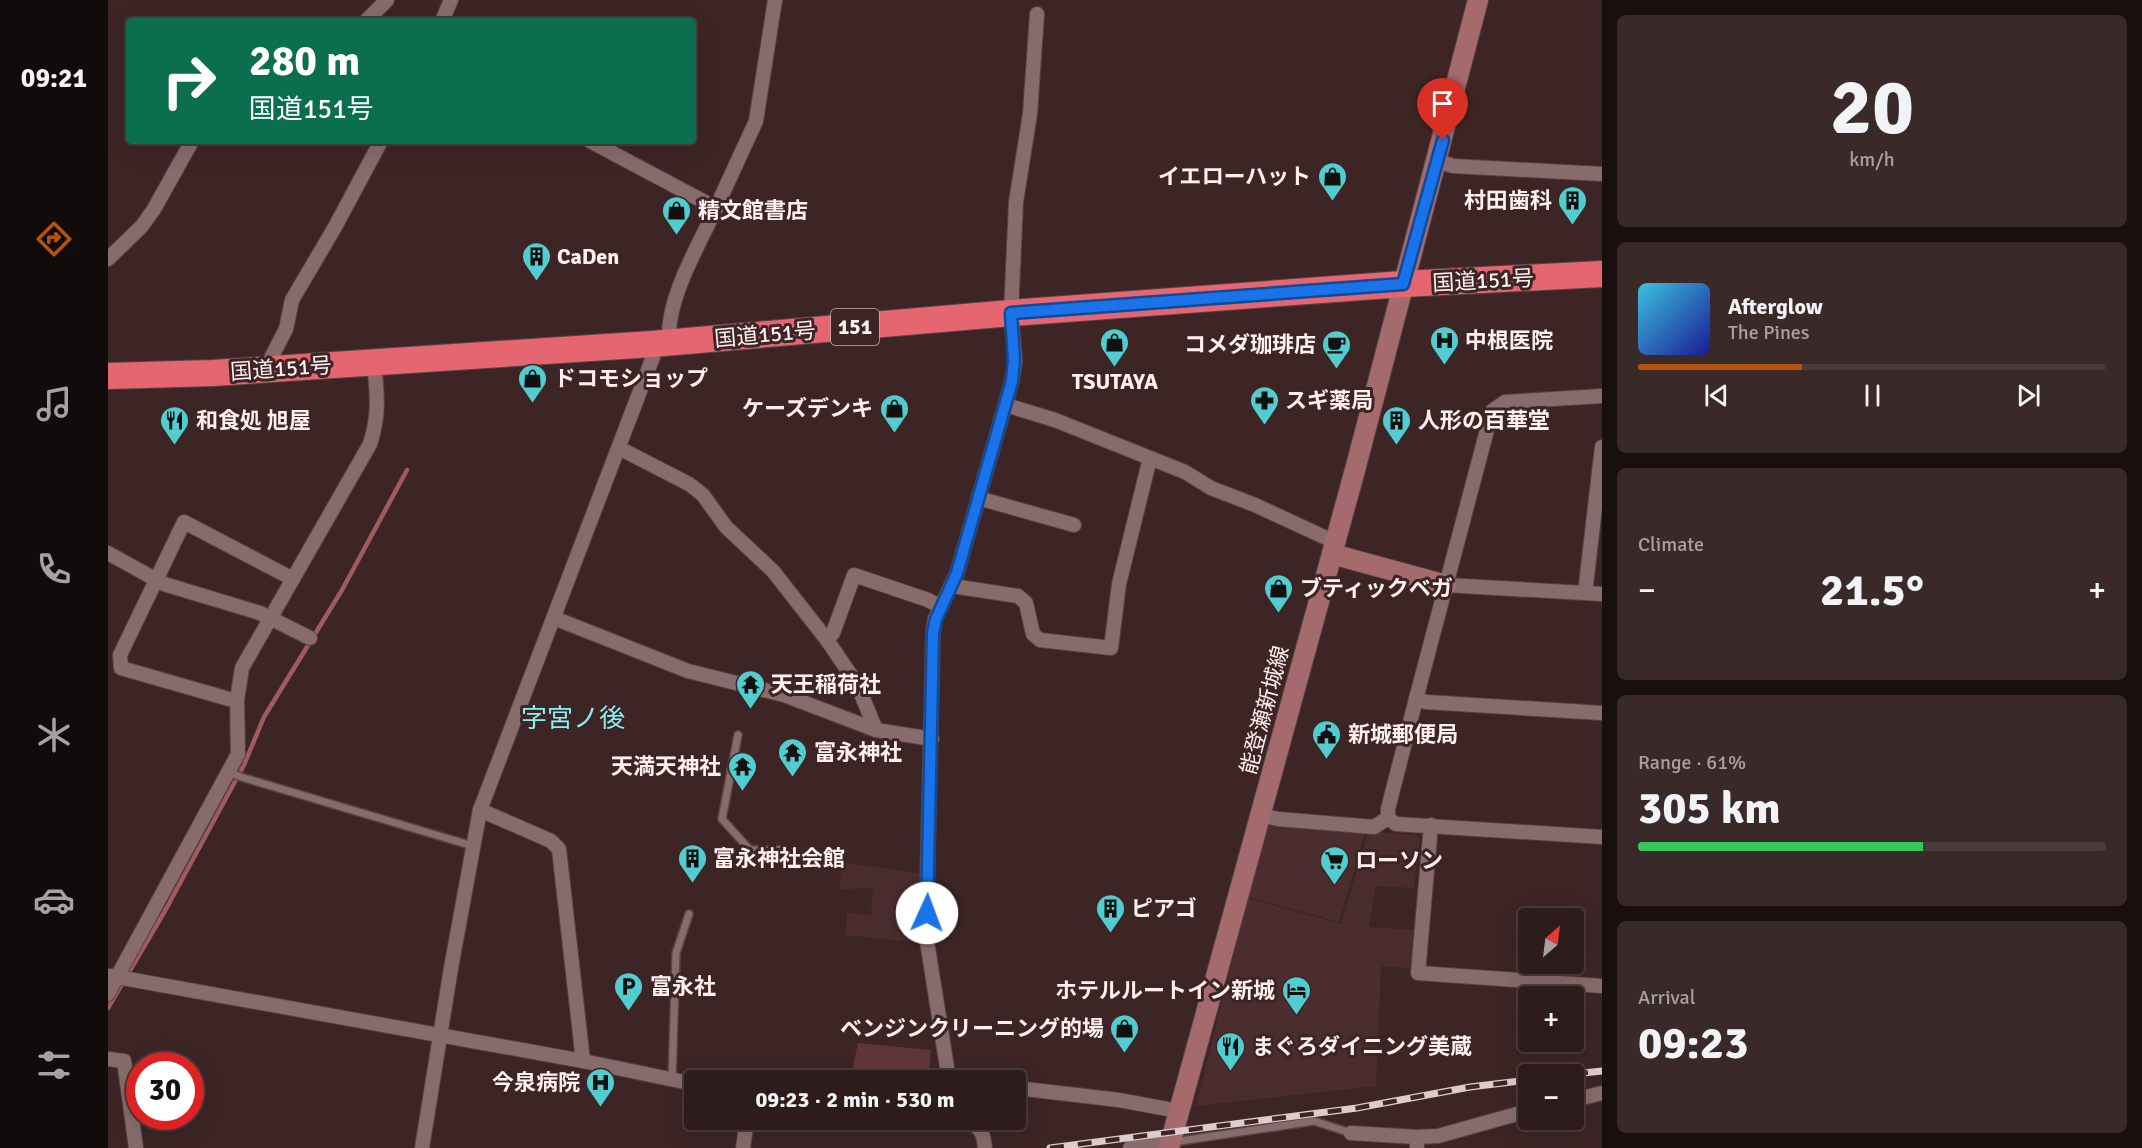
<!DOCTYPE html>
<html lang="en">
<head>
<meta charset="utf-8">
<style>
	:root { --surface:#2e1c1c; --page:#3a2929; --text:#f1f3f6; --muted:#a7a1a3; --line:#493a3b; --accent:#b45309 }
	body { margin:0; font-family:Signika,"Noto Sans JP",sans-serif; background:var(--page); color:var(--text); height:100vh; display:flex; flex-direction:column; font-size:22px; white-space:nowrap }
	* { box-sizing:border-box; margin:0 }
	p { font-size:20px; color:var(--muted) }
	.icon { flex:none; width:33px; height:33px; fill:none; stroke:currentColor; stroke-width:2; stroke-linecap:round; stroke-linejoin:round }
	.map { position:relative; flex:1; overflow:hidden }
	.sheet { display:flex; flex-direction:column; gap:15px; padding:15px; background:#190f0f; width:540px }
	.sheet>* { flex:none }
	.hud { position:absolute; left:18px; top:18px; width:570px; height:126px; border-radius:6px; box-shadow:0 6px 24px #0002,0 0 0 2px var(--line); background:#0b6e4f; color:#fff; overflow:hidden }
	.needle { width:39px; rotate:28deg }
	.controls { position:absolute; left:1410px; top:908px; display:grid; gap:12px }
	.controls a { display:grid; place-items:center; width:66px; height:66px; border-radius:6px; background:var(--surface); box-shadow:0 6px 24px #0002,0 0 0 2px var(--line); font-size:30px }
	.speed { position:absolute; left:18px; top:1052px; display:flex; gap:12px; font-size:30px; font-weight:700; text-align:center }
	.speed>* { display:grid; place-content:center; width:78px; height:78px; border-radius:50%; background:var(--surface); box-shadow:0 6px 24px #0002,0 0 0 2px var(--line); line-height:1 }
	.speed .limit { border:9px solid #d22; background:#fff; color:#111 }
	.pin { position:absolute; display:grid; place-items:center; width:51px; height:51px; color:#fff; margin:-62px -26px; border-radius:50% 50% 50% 0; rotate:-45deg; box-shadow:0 0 6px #0007 }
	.pin .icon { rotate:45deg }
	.me { position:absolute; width:66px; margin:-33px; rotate:2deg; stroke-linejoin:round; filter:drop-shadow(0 0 4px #0008) }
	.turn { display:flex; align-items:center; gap:21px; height:126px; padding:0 24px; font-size:27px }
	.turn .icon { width:78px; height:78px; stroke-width:2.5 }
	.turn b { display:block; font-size:42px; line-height:51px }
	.big { font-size:45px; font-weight:700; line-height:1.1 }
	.sheet .widget { flex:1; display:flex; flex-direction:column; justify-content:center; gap:9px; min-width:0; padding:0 21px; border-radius:9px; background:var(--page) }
	.sheet .dial { align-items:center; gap:0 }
	.dial b { font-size:78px; line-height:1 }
	.song { display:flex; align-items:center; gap:18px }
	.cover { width:72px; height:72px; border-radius:9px; background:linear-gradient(135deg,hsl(190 70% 55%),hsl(240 70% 35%)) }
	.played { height:6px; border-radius:3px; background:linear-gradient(90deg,var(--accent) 35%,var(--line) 35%) }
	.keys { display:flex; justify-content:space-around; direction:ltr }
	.heat { display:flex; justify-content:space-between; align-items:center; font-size:33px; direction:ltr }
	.charge { height:9px; border-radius:4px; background:linear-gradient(90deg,#34c759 61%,var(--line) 0) }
	.trip { position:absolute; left:576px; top:1070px; width:342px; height:60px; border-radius:6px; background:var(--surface); box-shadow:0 6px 24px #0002,0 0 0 2px var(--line); font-weight:700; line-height:60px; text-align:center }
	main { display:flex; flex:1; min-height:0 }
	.tabs { display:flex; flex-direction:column; width:108px; justify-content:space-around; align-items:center; background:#120b0b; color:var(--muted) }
	.tabs .icon { width:42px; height:42px }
	.tabs .on { color:var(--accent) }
	.tabs b { font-size:27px; color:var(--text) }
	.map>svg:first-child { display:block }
	.built { fill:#4c2d2f }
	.green { fill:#603739 }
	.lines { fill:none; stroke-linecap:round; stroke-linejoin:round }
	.stream { stroke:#a05b5f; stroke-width:4.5 }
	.lane-casing { stroke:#584445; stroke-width:10 }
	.street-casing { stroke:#584445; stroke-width:16 }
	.secondary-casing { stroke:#584445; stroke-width:22 }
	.highway-casing { stroke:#584445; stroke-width:28 }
	.lane { stroke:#886c6c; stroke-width:7 }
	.street { stroke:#886c6c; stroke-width:14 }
	.secondary { stroke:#a46a6e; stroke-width:20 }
	.highway { stroke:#e56671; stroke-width:26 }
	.rail-casing { stroke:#dccccc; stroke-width:7 }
	.rail { stroke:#3d2526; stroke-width:4.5; stroke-dasharray:14; stroke-linecap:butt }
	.route-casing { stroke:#114b97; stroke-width:15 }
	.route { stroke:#1a73e8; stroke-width:10 }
	.labels { text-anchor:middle; stroke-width:6; stroke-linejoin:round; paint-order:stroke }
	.shield { fill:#3d2526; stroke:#c4b3b3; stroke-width:1.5 }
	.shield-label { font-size:21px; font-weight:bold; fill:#fef0f0 }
	.poi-label { font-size:22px; font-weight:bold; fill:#fef0f0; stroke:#3d2526; text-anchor:start }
	.street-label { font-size:22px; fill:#fef0f0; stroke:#3d2526 }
	.quarter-label { font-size:26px; fill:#85f1f3; stroke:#3d2526 }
</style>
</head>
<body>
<main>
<nav class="tabs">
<b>09:21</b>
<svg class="icon on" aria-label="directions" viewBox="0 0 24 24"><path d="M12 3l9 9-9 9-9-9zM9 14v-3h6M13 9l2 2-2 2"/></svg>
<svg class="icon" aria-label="music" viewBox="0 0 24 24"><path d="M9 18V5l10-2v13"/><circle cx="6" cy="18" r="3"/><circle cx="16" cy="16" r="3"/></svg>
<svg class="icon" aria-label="phone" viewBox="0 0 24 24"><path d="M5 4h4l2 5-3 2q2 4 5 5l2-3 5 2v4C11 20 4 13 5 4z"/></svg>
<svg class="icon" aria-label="climate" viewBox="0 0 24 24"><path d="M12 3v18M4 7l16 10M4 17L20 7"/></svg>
<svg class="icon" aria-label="car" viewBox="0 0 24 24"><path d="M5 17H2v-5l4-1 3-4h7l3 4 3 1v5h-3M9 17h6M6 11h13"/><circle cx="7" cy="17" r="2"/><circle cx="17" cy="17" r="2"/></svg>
<svg class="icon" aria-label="filters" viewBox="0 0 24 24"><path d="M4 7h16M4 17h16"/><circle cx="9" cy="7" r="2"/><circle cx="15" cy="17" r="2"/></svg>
</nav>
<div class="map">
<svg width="1494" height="1148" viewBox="0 0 1494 1148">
	<rect width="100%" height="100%" fill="#3d2526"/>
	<g class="built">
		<polygon points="1161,823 1258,831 1231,922 1140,897"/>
		<polygon points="1260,832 1308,835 1312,839 1306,888 1268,886 1261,927 1306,930 1302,968 1275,966 1273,968 1268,1086 1088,1106 1140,898 1233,924"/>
		<polygon points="733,862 813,874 813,943 738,935 739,913 763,915 765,888 732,889"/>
	</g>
	<polygon class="green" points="750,1043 823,1050 821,1073 816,1080 742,1080"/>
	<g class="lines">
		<polyline class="stream" points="0,1008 58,909 136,765 156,717 234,590 299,470"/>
		<defs>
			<g id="lane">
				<polyline points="630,735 614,819 642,850 673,850"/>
				<polyline points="121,772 133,777 365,846"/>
				<polyline points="564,1080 568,953 581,914"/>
				<polyline points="1066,1142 1206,1121 1243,1133"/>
			</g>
			<g id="street">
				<polyline points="258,21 279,0"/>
				<polyline points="334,21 343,0"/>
				<path d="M 482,141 L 608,208 C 590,247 558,299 561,342"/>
				<polyline points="1329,161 1345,166 1494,174"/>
				<polyline points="608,208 648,121 667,0"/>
				<polyline points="0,259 34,226 46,209 84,141"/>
				<path d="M 266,362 C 269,394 272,413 262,444 L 134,668 L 129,700 L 130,754 L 9,977 L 475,1061 L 586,1084"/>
				<polyline points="165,369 164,356 178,329 184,300 227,227 273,141"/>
				<polyline points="1494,396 1397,402 1384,411 1308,699 1318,702 1494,713"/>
				<polyline points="898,405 947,420 1077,472 1103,488 1147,505 1227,542"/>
				<polyline points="511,448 581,484 595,495 618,527 665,571 719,640 749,684 768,730 824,739"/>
				<polyline points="870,498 966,525"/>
				<polyline points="0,553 56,584 152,613 202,638"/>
				<polyline points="844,584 851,587 910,596 918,603 925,634 932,640 1003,648 1011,584 1042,458"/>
				<polyline points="1338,585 1494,594"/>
				<polyline points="1477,593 1494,447"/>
				<polyline points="446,618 580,671 676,695 768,730"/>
				<polyline points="719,640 725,633 746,575 820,600 833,607"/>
				<polyline points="1308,699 1280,809 1280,818 1288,824 1494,837"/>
				<polyline points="129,700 121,699 13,668 12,655 76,522 185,579"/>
				<polyline points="372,810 443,841 451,849 475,1061"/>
				<polyline points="1153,815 1170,819 1266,827 1280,818"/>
				<polyline points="1323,825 1310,973 1494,986"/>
				<polyline points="0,994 9,977 2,976"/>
				<polyline points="0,1059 16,1061 28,1148"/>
				<polyline points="841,1080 818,935 825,633 827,619 849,573 904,381 907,360 903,313 908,202 922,114 929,14"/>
				<polyline points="908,1088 1011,1100 1070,1111"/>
				<polyline points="1466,1100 1494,1093"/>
				<polyline points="802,1119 810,1119"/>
				<path d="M 851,1119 C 870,1126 875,1127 877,1148"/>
				<polyline points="1243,1133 1309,1137"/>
				<polyline points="314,1148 343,968 372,810 545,357 544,344"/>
				<polyline points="635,1148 639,1119"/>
				<polyline points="1022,1148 1063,1142"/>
				<polyline points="1309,1148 1309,1137 1330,1136 1420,1111"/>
			</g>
			<g id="secondary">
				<polyline points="1224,554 1338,585"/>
				<polyline points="1061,1148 1247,470 1370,0"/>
			</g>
			<polyline id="highway" points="0,376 105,373 544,344 903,313 1295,284 1494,274"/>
		</defs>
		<use href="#lane" class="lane-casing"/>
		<use href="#street" class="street-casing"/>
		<use href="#secondary" class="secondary-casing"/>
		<use href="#highway" class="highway-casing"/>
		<use href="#lane" class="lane"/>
		<use href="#street" class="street"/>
		<use href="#secondary" class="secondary"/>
		<use href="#highway" class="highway"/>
		<defs>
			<g id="rail">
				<polyline points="1466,1074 1494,1071"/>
				<polyline points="942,1148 1249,1108 1362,1087 1420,1080"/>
			</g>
		</defs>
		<use href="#rail" class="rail-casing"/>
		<use href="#rail" class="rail"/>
	</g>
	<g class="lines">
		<defs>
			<polyline id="route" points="819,913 825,633 828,619 849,573 904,381 906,360 903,313 1295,284 1335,140"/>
		</defs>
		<use href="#route" class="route-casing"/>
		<use href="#route" class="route"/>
	</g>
	<defs>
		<symbol id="shop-pin" viewBox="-11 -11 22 30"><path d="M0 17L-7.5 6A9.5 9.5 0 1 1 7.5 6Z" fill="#52cdcf" stroke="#3d2526"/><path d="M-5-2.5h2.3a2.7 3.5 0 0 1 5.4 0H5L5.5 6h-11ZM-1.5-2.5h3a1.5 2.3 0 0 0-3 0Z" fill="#111"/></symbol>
		<symbol id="building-pin" viewBox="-11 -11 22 30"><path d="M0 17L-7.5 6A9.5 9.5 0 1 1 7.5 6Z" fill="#52cdcf" stroke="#3d2526"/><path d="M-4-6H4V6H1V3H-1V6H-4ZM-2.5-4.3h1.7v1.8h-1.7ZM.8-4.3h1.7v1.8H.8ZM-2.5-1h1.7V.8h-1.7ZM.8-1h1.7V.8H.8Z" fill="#111"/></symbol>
		<symbol id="hospital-pin" viewBox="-11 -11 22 30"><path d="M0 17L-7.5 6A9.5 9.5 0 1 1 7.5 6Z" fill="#52cdcf" stroke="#3d2526"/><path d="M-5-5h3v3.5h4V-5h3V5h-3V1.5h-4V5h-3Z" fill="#111"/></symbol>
		<symbol id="cafe-pin" viewBox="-11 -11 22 30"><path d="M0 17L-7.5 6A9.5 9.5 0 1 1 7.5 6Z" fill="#52cdcf" stroke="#3d2526"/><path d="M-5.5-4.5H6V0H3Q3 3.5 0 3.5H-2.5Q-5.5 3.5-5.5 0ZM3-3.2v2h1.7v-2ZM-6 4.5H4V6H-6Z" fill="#111"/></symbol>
		<symbol id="pharmacy-pin" viewBox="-11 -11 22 30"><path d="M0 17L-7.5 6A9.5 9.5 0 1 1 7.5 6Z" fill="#52cdcf" stroke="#3d2526"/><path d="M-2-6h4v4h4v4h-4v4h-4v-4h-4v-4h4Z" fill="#111"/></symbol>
		<symbol id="restaurant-pin" viewBox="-11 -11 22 30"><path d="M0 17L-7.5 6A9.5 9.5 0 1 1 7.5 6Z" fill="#52cdcf" stroke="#3d2526"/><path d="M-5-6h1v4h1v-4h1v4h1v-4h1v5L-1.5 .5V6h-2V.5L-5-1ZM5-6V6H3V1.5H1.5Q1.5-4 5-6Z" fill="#111"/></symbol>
		<symbol id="temple-pin" viewBox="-11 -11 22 30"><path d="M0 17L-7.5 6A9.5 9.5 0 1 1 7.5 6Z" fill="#52cdcf" stroke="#3d2526"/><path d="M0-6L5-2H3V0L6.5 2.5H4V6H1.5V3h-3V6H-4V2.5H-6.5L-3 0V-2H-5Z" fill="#111"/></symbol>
		<symbol id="civic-pin" viewBox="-11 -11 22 30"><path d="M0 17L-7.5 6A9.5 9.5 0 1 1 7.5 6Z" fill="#52cdcf" stroke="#3d2526"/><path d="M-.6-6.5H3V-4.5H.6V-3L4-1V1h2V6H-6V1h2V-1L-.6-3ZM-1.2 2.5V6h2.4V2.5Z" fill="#111"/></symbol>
		<symbol id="supermarket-pin" viewBox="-11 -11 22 30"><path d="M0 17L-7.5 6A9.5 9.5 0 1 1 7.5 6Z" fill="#52cdcf" stroke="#3d2526"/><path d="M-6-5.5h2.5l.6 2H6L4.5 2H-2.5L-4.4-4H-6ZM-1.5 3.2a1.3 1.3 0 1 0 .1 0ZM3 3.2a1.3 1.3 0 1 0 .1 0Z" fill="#111"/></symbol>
		<symbol id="parking-pin" viewBox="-11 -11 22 30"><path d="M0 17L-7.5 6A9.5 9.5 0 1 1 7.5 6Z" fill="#52cdcf" stroke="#3d2526"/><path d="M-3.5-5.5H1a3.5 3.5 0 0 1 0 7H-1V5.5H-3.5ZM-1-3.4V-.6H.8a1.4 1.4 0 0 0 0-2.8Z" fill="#111"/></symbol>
		<symbol id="hotel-pin" viewBox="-11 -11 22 30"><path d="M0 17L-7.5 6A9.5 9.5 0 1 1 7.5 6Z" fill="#52cdcf" stroke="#3d2526"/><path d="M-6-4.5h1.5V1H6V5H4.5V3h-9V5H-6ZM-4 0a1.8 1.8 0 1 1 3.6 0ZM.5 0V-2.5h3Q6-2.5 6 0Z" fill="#111"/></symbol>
	</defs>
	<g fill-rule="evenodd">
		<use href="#shop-pin" x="1208" y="160" width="33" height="45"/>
		<use href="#building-pin" x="1448" y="184" width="33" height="45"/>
		<use href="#shop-pin" x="552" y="194" width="33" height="45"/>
		<use href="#building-pin" x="412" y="240" width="33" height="45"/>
		<use href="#hospital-pin" x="1320" y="324" width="33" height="45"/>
		<use href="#shop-pin" x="990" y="326" width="33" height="45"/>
		<use href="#cafe-pin" x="1212" y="328" width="33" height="45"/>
		<use href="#shop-pin" x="408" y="362" width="33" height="45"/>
		<use href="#pharmacy-pin" x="1140" y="384" width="33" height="45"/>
		<use href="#shop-pin" x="770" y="392" width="33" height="45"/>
		<use href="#restaurant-pin" x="50" y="404" width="33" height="45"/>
		<use href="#building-pin" x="1272" y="404" width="33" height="45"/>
		<use href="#shop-pin" x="1154" y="572" width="33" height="45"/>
		<use href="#temple-pin" x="626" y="668" width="33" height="45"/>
		<use href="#civic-pin" x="1202" y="718" width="33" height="45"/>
		<use href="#temple-pin" x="668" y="736" width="33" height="45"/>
		<use href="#temple-pin" x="618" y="750" width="33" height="45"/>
		<use href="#building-pin" x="568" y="842" width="33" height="45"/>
		<use href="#supermarket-pin" x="1210" y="844" width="33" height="45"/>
		<use href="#building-pin" x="986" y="892" width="33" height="45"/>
		<use href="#parking-pin" x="504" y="970" width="33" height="45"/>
		<use href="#hotel-pin" x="1172" y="974" width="33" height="45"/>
		<use href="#shop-pin" x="1000" y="1012" width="33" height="45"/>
		<use href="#restaurant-pin" x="1106" y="1030" width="33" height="45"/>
		<use href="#hospital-pin" x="476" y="1066" width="33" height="45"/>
	</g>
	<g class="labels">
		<rect class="shield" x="723" y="309" width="48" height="36" rx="4.5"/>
		<g class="shield-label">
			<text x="747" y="334">151</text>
		</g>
		<g class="poi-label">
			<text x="1203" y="184" text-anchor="end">イエローハット</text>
			<text x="1444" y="208" text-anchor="end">村田歯科</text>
			<text x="590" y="218">精文館書店</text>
			<text x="449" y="264">CaDen</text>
			<text x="1357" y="348">中根医院</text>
			<text x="1208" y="352" text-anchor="end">コメダ珈琲店</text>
			<text x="446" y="386">ドコモショップ</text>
			<text x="1007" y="389" text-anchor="middle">TSUTAYA</text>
			<text x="1177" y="408">スギ薬局</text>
			<text x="765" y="416" text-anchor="end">ケーズデンキ</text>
			<text x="88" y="428">和食処 旭屋</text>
			<text x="1310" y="428">人形の百華堂</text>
			<text x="1192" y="596">ブティックベガ</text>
			<text x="663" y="692">天王稲荷社</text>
			<text x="1240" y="742">新城郵便局</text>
			<text x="706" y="760">富永神社</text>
			<text x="613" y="774" text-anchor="end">天満天神社</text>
			<text x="605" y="866">富永神社会館</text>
			<text x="1247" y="868">ローソン</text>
			<text x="1023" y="916">ピアゴ</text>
			<text x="542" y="994">富永社</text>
			<text x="1167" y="998" text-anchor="end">ホテルルートイン新城</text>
			<text x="996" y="1036" text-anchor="end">ベンジンクリーニング的場</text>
			<text x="1144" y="1054">まぐろダイニング美蔵</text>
			<text x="472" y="1090" text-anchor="end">今泉病院</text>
		</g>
		<g class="street-label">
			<text transform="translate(1375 280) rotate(-3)" y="8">国道151号</text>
			<text transform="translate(657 334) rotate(-5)" y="8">国道151号</text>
			<text transform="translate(173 368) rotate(-4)" y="8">国道151号</text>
			<text transform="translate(1156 710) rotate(-75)" y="8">能登瀬新城線</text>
		</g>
		<g class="quarter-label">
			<text x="465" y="727">字宮ノ後</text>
		</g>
	</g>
</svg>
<div class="controls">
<a><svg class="needle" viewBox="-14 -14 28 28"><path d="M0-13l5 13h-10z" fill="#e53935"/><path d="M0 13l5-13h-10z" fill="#a7a1a3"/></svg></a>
<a>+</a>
<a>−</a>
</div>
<div class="speed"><div class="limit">30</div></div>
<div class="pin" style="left:1335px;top:140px;background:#d93025"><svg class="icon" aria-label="arrive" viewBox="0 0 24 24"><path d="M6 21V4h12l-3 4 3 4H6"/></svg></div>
<svg class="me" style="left:819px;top:913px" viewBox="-20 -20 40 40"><circle r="19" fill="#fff"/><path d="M0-13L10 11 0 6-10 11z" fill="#1a73e8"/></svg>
<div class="trip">09:23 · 2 min · 530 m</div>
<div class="hud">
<div class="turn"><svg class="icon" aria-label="right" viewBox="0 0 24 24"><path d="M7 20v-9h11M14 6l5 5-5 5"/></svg><div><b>280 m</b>国道151号</div></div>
</div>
</div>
<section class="sheet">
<div class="widget dial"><b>20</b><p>km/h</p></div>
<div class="widget">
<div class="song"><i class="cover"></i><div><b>Afterglow</b><p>The Pines</p></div></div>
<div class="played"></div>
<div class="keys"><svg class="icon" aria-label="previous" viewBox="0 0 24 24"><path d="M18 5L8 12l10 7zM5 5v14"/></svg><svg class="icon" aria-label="pause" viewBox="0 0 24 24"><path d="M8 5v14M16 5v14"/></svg><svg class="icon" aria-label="next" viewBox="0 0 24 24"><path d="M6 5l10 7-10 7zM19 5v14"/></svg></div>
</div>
<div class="widget"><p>Climate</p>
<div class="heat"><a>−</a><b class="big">21.5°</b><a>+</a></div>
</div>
<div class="widget"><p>Range · 61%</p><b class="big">305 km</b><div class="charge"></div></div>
<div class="widget"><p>Arrival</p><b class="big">09:23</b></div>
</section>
</main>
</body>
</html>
